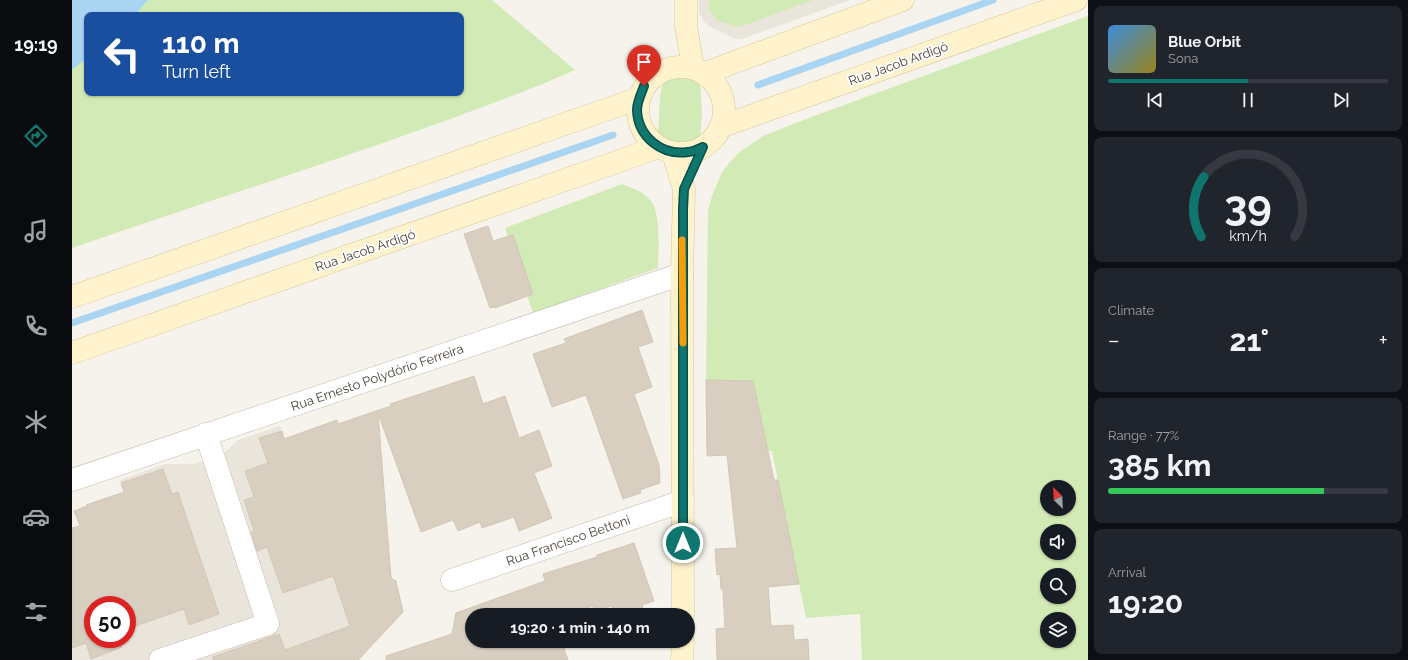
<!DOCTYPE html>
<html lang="en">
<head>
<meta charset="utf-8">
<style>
	:root { --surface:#171b24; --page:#20242c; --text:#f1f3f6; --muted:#9ea1a6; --line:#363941; --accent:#0f766e }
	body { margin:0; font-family:Raleway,sans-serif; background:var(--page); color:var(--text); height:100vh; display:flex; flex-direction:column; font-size:15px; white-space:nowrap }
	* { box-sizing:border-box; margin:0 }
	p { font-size:13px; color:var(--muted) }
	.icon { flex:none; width:22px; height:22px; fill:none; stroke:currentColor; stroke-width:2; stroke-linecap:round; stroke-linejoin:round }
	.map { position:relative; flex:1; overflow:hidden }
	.sheet { display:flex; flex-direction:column; gap:6px; padding:6px; background:#0d0f14; width:320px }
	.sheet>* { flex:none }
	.top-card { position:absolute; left:12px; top:12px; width:380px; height:84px; border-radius:8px; box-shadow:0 1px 3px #0004; background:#1a4fa0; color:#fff; overflow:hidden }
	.needle { width:26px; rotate:336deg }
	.buttons { position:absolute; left:968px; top:480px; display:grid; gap:8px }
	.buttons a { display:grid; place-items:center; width:36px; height:36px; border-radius:50%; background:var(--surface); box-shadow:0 1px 3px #0004; font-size:20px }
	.speed { position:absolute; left:12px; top:596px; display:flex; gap:8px; font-size:20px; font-weight:700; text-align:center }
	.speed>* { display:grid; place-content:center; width:52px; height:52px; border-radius:50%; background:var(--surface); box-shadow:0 1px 3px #0004; line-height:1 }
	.speed .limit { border:6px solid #d22; background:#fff; color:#111 }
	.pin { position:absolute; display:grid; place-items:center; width:34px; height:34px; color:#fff; margin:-41px -17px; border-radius:50% 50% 50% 0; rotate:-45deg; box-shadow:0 0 4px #0007 }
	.pin .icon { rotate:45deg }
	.me { position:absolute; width:44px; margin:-22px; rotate:0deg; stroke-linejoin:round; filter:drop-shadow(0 0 3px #0008) }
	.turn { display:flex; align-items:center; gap:14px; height:84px; padding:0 12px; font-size:18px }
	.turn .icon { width:52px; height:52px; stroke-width:2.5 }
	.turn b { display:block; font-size:28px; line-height:34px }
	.big { font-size:30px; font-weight:700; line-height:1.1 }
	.sheet .tile { flex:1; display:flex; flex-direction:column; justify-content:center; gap:6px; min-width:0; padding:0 14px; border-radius:8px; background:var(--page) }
	.sheet .dial { align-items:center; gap:0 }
	.dial svg { height:104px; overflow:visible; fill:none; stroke:var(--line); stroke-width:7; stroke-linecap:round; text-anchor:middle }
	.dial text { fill:var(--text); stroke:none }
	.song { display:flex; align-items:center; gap:12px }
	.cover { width:48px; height:48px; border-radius:6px; background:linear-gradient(135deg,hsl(210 70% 55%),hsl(50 70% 35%)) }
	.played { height:4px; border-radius:2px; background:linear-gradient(90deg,var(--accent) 50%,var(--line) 50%) }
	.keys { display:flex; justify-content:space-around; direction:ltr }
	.heat { display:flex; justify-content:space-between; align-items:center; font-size:22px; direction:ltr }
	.charge { height:6px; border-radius:3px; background:linear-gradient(90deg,#34c759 77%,var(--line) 0) }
	.trip { position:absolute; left:393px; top:608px; width:230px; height:40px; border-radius:20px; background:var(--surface); box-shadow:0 1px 3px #0004; font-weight:700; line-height:40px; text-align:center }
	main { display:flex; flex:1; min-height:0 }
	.menu { display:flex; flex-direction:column; width:72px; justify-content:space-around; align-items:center; background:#090b0e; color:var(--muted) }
	.menu .icon { width:28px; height:28px }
	.menu .current { color:var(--accent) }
	.menu b { font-size:18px; color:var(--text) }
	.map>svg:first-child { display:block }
	.residential { fill:#eae5da; fill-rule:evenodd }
	.green { fill:#d2eab5; fill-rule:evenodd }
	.water { fill:#a9d4f2 }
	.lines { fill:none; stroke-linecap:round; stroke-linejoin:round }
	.stream { stroke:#a9d4f2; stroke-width:7 }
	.building { fill:#d8cfc1; stroke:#d3c7b4 }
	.minor-casing { stroke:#c2bbae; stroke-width:23 }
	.secondary-casing { stroke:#d6c79b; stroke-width:23 }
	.minor { stroke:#fff; stroke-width:22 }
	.secondary { stroke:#fff3cd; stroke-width:22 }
	.route-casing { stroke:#0a4d48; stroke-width:10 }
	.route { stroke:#0f766e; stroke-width:7 }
	.slow { stroke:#f59e0b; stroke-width:7 }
	.labels { text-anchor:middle; stroke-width:3.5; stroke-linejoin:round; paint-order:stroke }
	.street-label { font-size:13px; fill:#4b4439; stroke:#fff }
</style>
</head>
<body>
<main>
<nav class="menu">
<b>19:19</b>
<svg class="icon current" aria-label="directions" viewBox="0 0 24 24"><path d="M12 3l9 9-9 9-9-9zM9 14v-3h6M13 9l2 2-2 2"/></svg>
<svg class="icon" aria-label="music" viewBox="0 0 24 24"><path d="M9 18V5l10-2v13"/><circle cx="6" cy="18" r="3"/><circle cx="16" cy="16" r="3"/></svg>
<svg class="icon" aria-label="phone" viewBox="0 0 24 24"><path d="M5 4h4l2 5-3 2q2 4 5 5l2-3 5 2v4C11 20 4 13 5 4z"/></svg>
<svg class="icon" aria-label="climate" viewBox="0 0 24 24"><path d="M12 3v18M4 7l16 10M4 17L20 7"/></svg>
<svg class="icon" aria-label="car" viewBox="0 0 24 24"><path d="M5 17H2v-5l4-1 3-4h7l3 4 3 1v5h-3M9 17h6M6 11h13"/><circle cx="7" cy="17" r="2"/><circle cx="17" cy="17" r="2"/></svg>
<svg class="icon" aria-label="filters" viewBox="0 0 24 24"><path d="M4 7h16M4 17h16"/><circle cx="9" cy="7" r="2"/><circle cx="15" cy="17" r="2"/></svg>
</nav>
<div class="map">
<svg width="1016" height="660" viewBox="0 0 1016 660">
	<rect width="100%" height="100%" fill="#f6f3ec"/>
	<g class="residential">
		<polygon points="627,0 778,0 670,39 663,39 640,28 632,22 627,13"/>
		<path d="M 208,426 L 290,660 L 0,660 L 0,595 L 78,569 L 48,480 L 93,464 L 121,464 L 150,455 L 166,440 ZM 21,605 L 55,605 L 55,639 L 21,639 Z"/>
	</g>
	<g class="green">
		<path d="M 76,0 L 420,0 L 503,70 C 442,97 378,119 314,142 C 210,178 105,212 0,248 L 0,70 L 15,58 L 15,93 L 389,93 L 389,15 L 63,15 Z"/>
		<polygon points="637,0 741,0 667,27 646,21 637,10"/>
		<path d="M 1016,16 L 1016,660 L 790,660 L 788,614 L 734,618 L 700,451 L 696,451 L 681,381 L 634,380 L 636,211 L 640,196 L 650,172 L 665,154 L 691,136 L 742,116 ZM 975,487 L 997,487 L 997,509 L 975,509 ZM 975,531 L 997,531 L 997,553 L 975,553 ZM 975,575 L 997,575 L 997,597 L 975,597 ZM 975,619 L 997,619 L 997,641 L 975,641 Z"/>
		<path d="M 611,72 L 628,80 L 630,114 L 628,138 C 616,148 594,149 586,134 L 588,97 L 592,77 Z"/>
		<path d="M 550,184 C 560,188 570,191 577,199 C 590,210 586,251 586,268 L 461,313 L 433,228 Z"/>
	</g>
	<polygon class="water" points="0,0 76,0 63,15 15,15 15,58 0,70"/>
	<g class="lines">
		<g class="stream">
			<polyline points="686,85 921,0"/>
			<polyline points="0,323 541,135"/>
		</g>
	</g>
	<g class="building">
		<polygon points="416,226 421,241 441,235 461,294 423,308 422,307 418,308 392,234"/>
		<polygon points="570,310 581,342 566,347 580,387 562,394 587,465 588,483 568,490 569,493 551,499 514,395 480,407 461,354 494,343 492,339"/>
		<polygon points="402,376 411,404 433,396 447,438 467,430 480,466 462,473 480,518 447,531 442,517 410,528 408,522 386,531 381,520 349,532 306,413 319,578 324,581 331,612 286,660 141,660 141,657 207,634 213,650 278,626 261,576 211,593 195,547 185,551 179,532 182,531 172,500 182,497 173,471 196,463 187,438 210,431 212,439 265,420 266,424 319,406 318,404"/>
		<polygon points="634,380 681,381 702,480 706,480 727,584 696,587 699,626 721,625 722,640 736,639 737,660 645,660 644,629 653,628 651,589 649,589 648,574 645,575 643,549 665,548 655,455 635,456"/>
		<polygon points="91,469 100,494 106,492 147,614 117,625 112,609 55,629 55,605 21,605 21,639 47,639 50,647 19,659 14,643 0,648 0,528 8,526 2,511 15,506 14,505 52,492 49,483"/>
		<polygon points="562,543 582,601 570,605 572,612 561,615 543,615 540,606 523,611 521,606 496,615 400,615 400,641 493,641 495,647 492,649 496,660 314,660 314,656 380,634 384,613 473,581 471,574 525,557 525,555"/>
	</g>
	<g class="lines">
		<defs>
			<g id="minor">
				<polyline points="0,480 610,274"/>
				<polyline points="380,580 611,501"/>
				<polyline points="88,660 196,624 134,434"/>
			</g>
			<g id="secondary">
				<polyline points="614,0 614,26 621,68"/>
				<circle cx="609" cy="110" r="43"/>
				<polyline points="633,73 831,0"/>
				<polyline points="648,127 1004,0"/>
				<polyline points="601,153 612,189 610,274 611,615"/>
				<polyline points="0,297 567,98"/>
				<polyline points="0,353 587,147"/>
				<polyline points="610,660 611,641"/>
			</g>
		</defs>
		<use href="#minor" class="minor-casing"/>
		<use href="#secondary" class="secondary-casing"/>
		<use href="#minor" class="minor"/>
		<use href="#secondary" class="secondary"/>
	</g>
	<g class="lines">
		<defs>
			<path id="route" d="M 572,86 C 569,94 565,102 565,110 C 566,137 590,156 616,152 C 621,152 626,149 631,147 L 612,189 L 611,209 L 611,543"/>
		</defs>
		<use href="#route" class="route-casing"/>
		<use href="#route" class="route"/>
		<polyline class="slow" points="610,240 611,343"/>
	</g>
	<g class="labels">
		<g class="street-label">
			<text transform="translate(826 63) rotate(-20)" y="5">Rua Jacob Ardigó</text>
			<text transform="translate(293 250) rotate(-19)" y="5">Rua Jacob Ardigó</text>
			<text transform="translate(305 377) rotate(-19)" y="5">Rua Ernesto Polydório Ferreira</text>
			<text transform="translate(496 540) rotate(-19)" y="5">Rua Francisco Bettoni</text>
		</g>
	</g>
</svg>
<div class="buttons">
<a><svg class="needle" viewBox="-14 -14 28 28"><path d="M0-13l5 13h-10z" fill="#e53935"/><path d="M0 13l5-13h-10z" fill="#9ea1a6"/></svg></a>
<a><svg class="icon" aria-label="sound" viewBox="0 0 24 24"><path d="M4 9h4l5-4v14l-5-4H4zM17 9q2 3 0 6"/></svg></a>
<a><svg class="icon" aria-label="search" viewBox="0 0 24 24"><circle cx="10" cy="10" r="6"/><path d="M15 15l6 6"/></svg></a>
<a><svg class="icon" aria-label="layers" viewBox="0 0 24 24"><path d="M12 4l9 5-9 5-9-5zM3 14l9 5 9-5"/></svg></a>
</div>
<div class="speed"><div class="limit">50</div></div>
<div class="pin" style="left:572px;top:86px;background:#d93025"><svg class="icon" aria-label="arrive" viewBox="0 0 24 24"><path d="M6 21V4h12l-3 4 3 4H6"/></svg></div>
<svg class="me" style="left:611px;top:543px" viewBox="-20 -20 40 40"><circle r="17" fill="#0f766e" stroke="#fff" stroke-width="3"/><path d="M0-11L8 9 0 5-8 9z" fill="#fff"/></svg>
<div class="trip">19:20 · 1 min · 140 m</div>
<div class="top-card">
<div class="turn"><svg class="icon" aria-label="left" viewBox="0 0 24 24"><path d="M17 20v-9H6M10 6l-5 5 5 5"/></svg><div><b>110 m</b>Turn left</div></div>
</div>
</div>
<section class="sheet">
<div class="tile">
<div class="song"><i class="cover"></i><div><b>Blue Orbit</b><p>Sona</p></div></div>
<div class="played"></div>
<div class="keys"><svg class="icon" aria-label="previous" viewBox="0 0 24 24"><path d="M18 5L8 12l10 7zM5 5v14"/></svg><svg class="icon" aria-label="pause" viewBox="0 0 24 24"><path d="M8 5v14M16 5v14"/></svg><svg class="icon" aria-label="next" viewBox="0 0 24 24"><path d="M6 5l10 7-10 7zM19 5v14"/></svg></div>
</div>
<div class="tile dial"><svg viewBox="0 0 100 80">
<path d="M14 69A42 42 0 1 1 86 69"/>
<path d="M14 69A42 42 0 0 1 16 23" stroke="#0f766e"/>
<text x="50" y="56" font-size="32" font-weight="700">39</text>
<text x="50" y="72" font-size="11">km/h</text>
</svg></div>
<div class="tile"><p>Climate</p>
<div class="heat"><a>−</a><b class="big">21°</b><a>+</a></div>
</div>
<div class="tile"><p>Range · 77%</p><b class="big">385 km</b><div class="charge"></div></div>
<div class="tile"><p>Arrival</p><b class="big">19:20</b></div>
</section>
</main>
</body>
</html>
